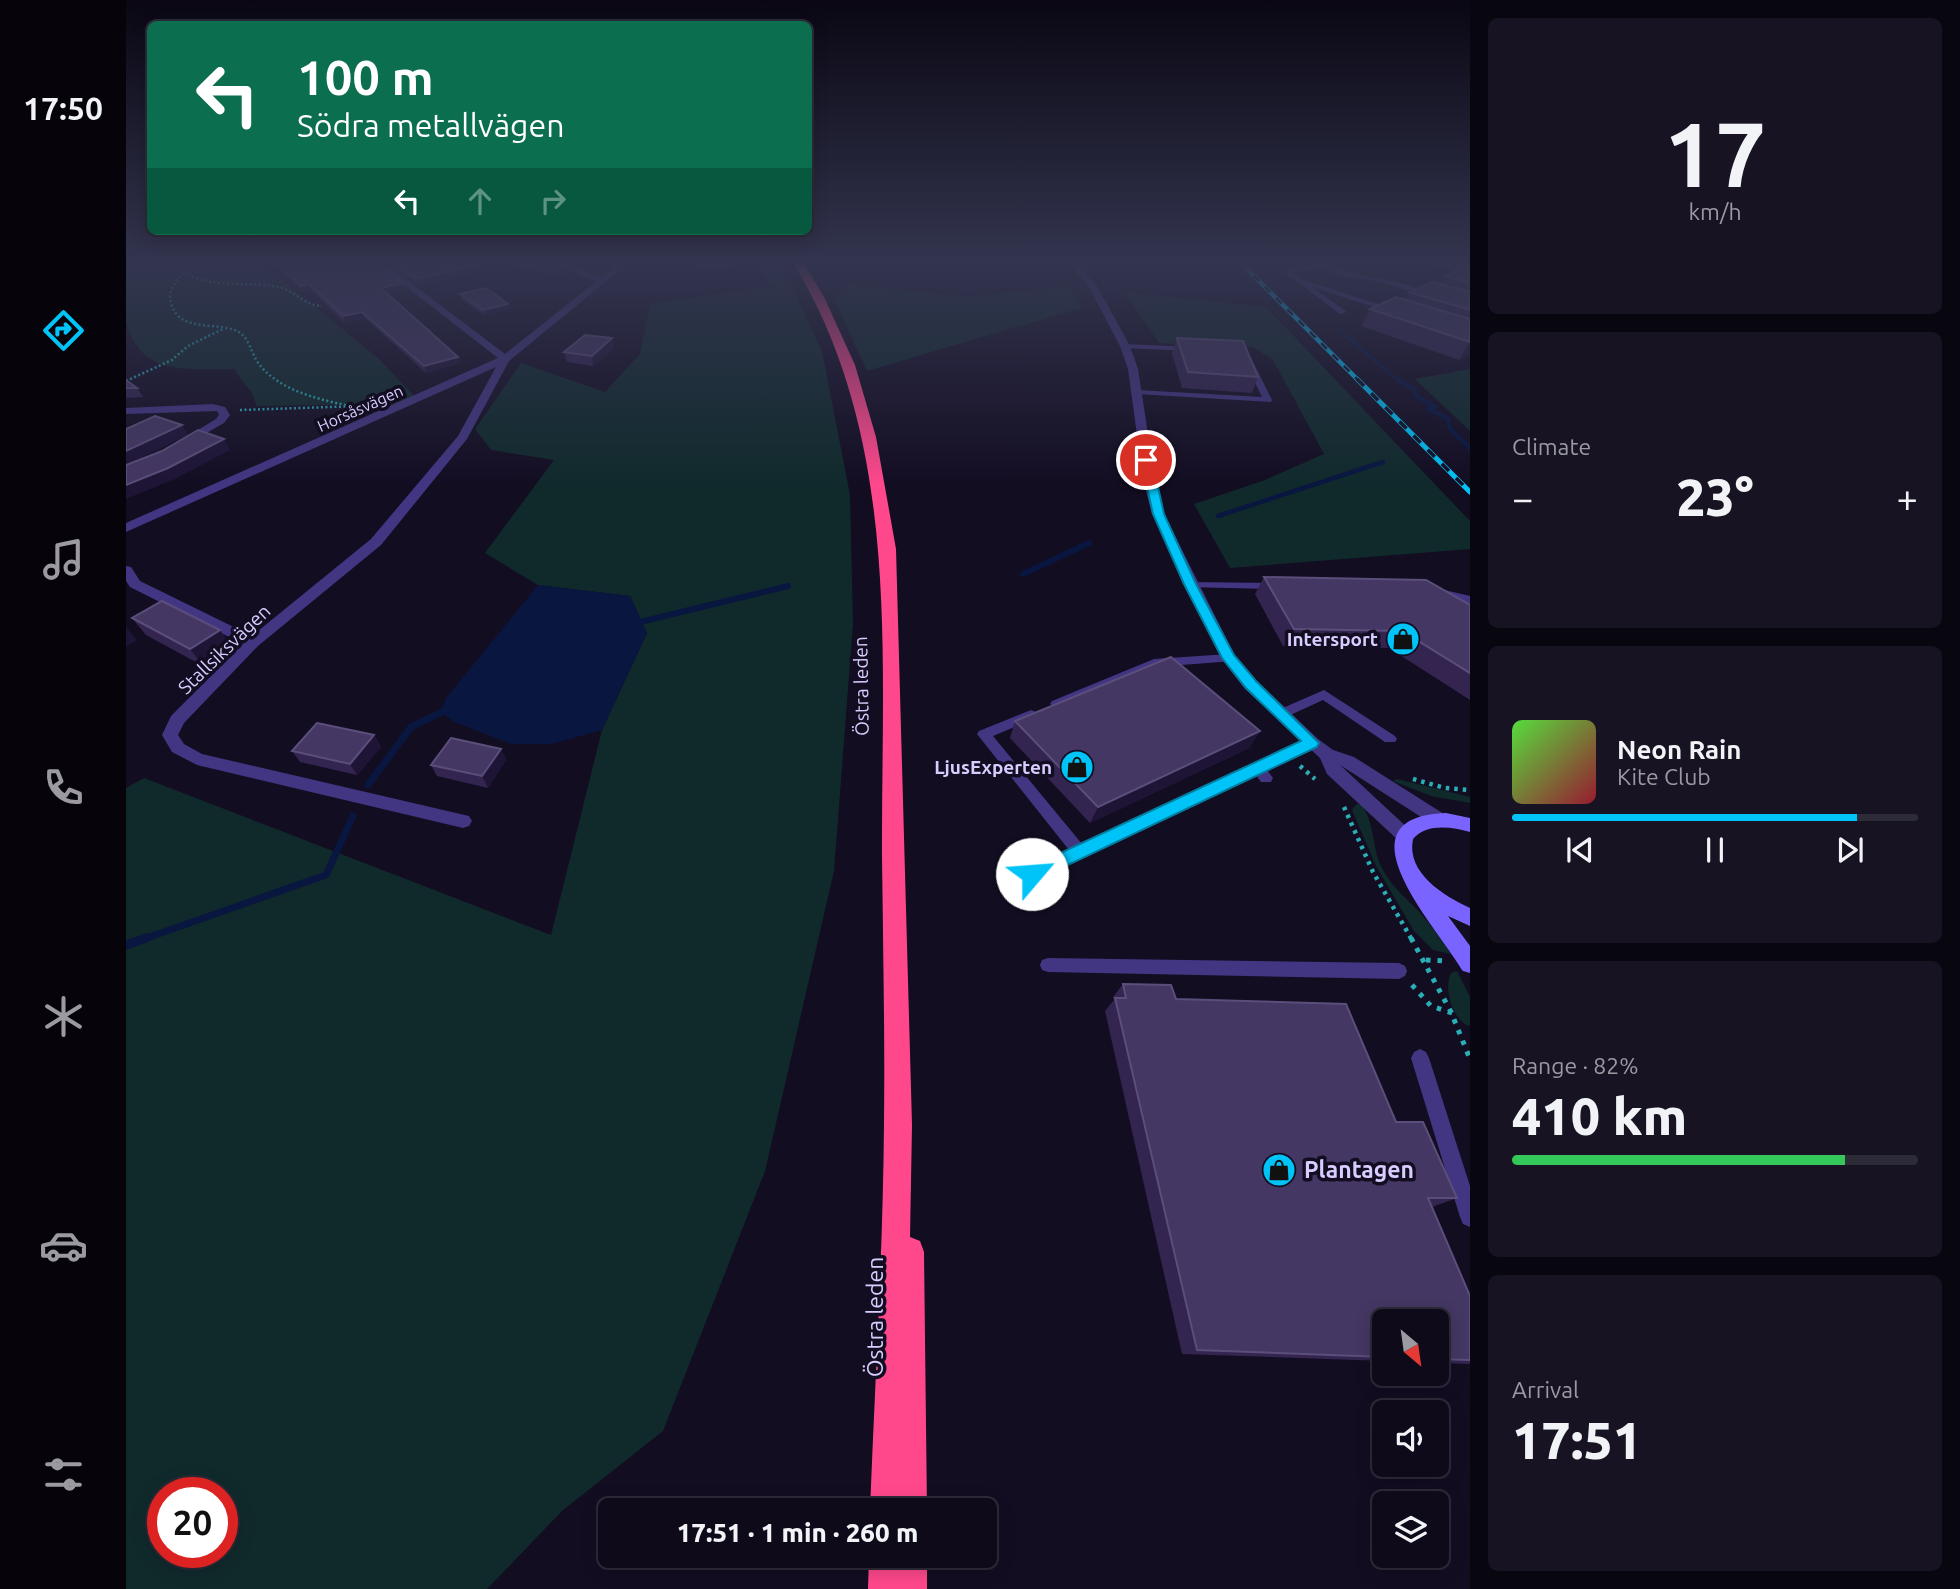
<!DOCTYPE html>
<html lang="en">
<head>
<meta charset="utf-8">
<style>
	:root { --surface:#0e0a1a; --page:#171323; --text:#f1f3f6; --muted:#9b9aa2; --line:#2e2b39; --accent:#00c4f8 }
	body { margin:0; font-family:Ubuntu,sans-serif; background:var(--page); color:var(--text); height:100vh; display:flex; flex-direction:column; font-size:26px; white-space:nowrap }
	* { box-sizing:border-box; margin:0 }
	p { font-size:23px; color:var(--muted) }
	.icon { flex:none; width:38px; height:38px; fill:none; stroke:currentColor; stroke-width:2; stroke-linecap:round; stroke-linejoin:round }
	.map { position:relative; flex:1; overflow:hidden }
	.sheet { display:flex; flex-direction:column; gap:18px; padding:18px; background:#08060e; width:490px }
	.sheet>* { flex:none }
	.banner { position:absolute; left:21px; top:21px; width:665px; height:214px; border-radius:10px; box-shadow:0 4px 18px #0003,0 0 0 2px var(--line); background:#0b6e4f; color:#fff; overflow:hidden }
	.needle { width:46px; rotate:151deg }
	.tools { position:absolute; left:1246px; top:1309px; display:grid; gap:14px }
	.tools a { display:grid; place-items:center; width:77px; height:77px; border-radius:10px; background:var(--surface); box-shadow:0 4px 18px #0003,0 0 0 2px var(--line); font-size:35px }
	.speed { position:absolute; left:21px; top:1477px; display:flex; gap:14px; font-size:35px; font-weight:700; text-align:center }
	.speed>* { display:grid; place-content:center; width:91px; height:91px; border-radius:50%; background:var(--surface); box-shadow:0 4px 18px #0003,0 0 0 2px var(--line); line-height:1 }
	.speed .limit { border:10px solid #d22; background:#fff; color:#111 }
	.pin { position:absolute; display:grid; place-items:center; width:60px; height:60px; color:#fff; margin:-30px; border:4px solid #fff; border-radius:50%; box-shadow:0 2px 7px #0007 }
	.me { position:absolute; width:77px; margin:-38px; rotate:63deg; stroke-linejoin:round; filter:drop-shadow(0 0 5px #0008) }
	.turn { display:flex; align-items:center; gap:24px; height:147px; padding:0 35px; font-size:32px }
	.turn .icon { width:91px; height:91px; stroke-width:2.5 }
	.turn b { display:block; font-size:49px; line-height:60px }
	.lanes { display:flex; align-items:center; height:66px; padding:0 35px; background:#0003; justify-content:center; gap:35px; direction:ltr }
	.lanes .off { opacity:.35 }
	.big { font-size:52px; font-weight:800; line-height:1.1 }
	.sheet .card { flex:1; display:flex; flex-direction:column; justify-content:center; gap:10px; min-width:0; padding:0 24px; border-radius:10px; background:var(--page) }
	.sheet .dial { align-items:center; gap:0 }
	.dial b { font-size:91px; line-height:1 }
	.song { display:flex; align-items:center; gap:21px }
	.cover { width:84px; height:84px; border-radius:10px; background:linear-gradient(135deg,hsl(110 70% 55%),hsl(350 70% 35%)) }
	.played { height:7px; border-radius:4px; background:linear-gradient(90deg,var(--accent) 85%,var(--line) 85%) }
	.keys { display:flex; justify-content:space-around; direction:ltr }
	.heat { display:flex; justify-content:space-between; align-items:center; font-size:38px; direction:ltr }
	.charge { height:10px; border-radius:5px; background:linear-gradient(90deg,#34c759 82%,var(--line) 0) }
	.trip { position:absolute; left:472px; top:1498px; width:399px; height:70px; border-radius:10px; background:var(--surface); box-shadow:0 4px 18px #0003,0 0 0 2px var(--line); font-weight:800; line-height:70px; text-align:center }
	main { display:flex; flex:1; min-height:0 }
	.tab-bar { display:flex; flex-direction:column; width:126px; justify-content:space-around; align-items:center; background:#06040a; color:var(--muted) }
	.tab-bar .icon { width:49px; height:49px }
	.tab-bar .current { color:var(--accent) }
	.tab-bar b { font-size:32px; color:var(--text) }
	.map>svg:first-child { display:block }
	.green { fill:#102a2c; fill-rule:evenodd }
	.water { fill:#081640 }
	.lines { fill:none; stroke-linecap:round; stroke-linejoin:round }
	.stream-far4 { stroke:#081640; stroke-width:3.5 }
	.stream-far3 { stroke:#081640; stroke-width:4.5 }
	.stream-far2 { stroke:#081640; stroke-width:6 }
	.stream-far1 { stroke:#081640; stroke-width:7 }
	.stream { stroke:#081640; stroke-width:9 }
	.path-far2 { stroke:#2aafb6; stroke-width:2.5; stroke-dasharray:2 2.5; stroke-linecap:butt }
	.path-far1 { stroke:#2aafb6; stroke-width:4.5; stroke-dasharray:3.5 5; stroke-linecap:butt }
	.path { stroke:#2aafb6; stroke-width:5; stroke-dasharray:4.5 7; stroke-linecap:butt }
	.lane { fill:#423682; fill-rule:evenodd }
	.street { fill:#423682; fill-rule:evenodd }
	.secondary { fill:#7964ff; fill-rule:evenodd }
	.highway { fill:#ff488c; fill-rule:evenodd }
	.rail-far1-casing { stroke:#00c4f8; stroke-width:4.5 }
	.rail-casing { stroke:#00c4f8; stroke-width:5 }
	.rail-far1 { stroke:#130d22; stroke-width:2.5; stroke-dasharray:8; stroke-linecap:butt }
	.rail { stroke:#130d22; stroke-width:3.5; stroke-dasharray:10; stroke-linecap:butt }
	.wall { fill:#332550 }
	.shaded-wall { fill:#1e1436 }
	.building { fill:#443763; stroke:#5c4e7b; stroke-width:2 }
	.route { fill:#00c4f8; stroke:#007fa1; stroke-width:2 }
	.labels { text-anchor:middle; stroke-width:7; stroke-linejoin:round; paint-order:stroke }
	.far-street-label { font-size:16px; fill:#d9cdff; stroke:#130d22 }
	.poi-label { font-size:19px; font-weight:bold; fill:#d9cdff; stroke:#130d22; text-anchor:end }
	.street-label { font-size:19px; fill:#d9cdff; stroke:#130d22 }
	.near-poi-label { font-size:23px; font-weight:bold; fill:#d9cdff; stroke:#130d22; text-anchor:start }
	.near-street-label { font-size:23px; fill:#d9cdff; stroke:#130d22 }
</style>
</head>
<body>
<main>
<nav class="tab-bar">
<b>17:50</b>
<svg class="icon current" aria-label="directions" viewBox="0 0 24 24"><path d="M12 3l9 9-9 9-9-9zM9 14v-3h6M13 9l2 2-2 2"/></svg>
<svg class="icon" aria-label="music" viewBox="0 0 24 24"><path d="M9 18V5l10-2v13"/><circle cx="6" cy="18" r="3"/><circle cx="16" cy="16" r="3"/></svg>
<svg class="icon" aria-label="phone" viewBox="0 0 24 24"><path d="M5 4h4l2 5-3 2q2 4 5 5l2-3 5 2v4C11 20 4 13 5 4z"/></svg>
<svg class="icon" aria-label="climate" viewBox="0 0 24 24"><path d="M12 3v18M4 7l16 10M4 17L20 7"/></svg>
<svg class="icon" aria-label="car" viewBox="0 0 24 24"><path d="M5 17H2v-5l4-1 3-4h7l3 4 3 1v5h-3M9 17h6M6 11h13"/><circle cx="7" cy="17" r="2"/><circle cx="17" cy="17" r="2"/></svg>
<svg class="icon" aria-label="filters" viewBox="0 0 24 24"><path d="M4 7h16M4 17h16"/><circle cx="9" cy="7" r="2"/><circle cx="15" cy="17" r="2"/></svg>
</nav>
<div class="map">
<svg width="1344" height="1589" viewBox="0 0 1344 1589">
	<rect width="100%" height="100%" fill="#130d22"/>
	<g class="green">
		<path d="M 0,264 L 136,264 L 252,358 L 289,397 L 274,404 L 131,406 L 125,392 L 108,369 C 63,369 11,377 0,319 C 0,302 0,281 0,264 Z"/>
		<path d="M 633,264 L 653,264 L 666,286 L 696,351 L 724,495 L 727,624 L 708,871 L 639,1171 L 537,1431 L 437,1510 L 361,1589 L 0,1589 L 0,788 L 18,778 L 425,935 L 476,730 L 521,633 L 504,596 L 412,585 L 359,553 L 428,460 L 365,450 L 349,429 L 395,363 L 479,392 L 514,354 L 524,304 L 644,286 ZM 37,1493 L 96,1493 L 96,1552 L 37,1552 Z"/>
		<polygon points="720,284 841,297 944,286 955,308 741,371 708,299"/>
		<polygon points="998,292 1140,307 1344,521 1344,549 1104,568 1068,504 1139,480 1198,454 1147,360 1127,347 1033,343"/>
		<polygon points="1344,369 1344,431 1289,379"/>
		<polygon points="1271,779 1344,797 1344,803 1305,796 1267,781"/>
		<path d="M 1231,804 L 1236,805 C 1250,826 1245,850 1258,872 C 1268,889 1282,900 1295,914 C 1306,926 1315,940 1325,954 L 1307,950 L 1288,931 L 1250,866 L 1226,810 Z"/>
		<path d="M 1331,971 L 1344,997 L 1344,1026 C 1327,1022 1317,988 1325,973 Z"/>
	</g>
	<polygon class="water" points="412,585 504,596 521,633 476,730 426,744 385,744 328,722 315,712 320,698"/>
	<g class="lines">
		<polyline class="stream-far4" points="1214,331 1273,381"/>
		<g class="stream-far3">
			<polyline points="1271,379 1289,390 1290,396 1309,407 1302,409 1321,418 1324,429 1344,448"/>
			<polyline points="1092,516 1257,462"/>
		</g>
		<g class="stream-far2">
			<polyline points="897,574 963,543"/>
			<polyline points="510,623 662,586"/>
			<polyline points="320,710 324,708"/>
		</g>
		<g class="stream-far1">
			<polyline points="242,785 285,727 324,708"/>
			<polyline points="15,940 200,875 227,816"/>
		</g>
		<polyline class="stream" points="0,945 20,938"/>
		<g class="path-far2">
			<path d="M 53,264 C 70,293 128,279 156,288 C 171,293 180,306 196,306"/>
			<path d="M 58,273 C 49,282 40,292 46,306 C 55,333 93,321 113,332 C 124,339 125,354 133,364 C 154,391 192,399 224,406"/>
			<polyline points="0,381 46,360 62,346 97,329"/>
			<polyline points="114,410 234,406"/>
		</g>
		<g class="path-far1">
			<polyline points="1174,766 1189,779"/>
			<polyline points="1287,779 1319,788 1344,790"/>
			<polyline points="1218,807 1247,872 1286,940"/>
		</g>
		<g class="path">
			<polyline points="1285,938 1325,1012 1344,1059"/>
			<polyline points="1300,960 1319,961"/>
			<polyline points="1286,985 1305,1006 1326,1013"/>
		</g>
		<g class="lane">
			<path d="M 1194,264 L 1208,264 L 1203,266 C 1237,279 1277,278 1309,296 L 1306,298 L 1251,281 L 1218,276 L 1194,268 L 1166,272 L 1175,279 L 1273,311 L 1266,313 L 1186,287 L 1221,312 L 1214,314 L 1157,271 Z"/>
			<polygon points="1307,264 1316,264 1344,272 1344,276"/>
			<polygon points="996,344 1067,347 1071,349 1067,351 999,348 996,348"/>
			<polygon points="1123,360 1127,362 1146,400 1145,402 1011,394 1007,392 1011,390 1136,397 1119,362"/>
			<polygon points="1064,582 1150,583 1156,586 1150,589 1060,587 1058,585"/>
			<polygon points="1310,588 1344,596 1344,604 1306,593 1306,589"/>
			<polygon points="1103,654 1109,658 1107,661 1030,667 934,707 930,708 924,704 926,701 1028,659"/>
			<polygon points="1198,690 1269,736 1271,739 1269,742 1259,742 1197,700 1160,717 1150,717 1149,714 1150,711"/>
			<polygon points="905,710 910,712 911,715 910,718 867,736 956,844 1181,740 1186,738 1193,743 1191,746 1141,770 1147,778 1145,782 1135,782 1130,775 906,880 901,878 898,874 901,870 943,850 851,734 853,731"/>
			<polygon points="922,958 1273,963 1279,966 1281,971 1279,976 1273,979 922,972 916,970 914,965 916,960"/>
			<polygon points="1294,1049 1300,1052 1303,1058 1344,1186 1344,1227 1337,1224 1334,1217 1285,1058 1288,1052"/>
		</g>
		<g class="street">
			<polygon points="251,264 260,264 379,354 471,281 459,278 437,264 446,264 476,277 492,264 501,264 383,361 341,439 255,545 132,646 58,723 52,735 58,744 76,754 343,816 346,821 343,826 337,828 71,765 46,752 36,735 45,716 117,644 4,587 0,581 0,566 5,567 14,581 126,636 245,539 332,436 370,367 0,532 0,523 372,358"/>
			<polygon points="944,264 952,264 971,286 1004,346 1012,369 1029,479 1038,514 1109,656 1131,681 1192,739 1207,750 1228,757 1318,814 1321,819 1318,824 1306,824 1214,765 1285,831 1288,836 1285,841 1279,843 1273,841 1201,774 1194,758 1119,689 1095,658 1026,514 1017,479 1002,369 994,346 963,287"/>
			<polygon points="87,404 99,407 104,415 98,423 56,447 50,444 52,442 90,419 93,415 91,411 0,414 0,408"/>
		</g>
		<g class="secondary">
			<polygon points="1330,264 1344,264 1344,269 1331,266"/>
			<path d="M 1320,813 L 1344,818 L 1344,832 C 1325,827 1301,823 1287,839 C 1280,873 1318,896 1344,908 L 1344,926 L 1322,916 L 1344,946 L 1344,973 L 1337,971 C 1312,928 1207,817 1320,813 Z"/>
		</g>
		<g class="highway">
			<path d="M 668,264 L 678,264 L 698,297 L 729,365 L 750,437 L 770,549 L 786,1125 L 784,1237 L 794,1241 L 798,1252 L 801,1510 L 744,1510 C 749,1381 757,1252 758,1123 C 759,1035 757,946 756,857 C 755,656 776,443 668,264 Z"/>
			<polygon points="743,1556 801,1556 801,1589 742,1589"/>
		</g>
		<defs>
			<polyline id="rail-far1" points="1116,264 1233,381"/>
			<polyline id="rail" points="1231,379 1344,492"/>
		</defs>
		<use href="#rail-far1" class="rail-far1-casing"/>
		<use href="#rail" class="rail-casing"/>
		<use href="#rail-far1" class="rail-far1"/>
		<use href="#rail" class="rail"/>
	</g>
	<g class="wall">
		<polygon points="148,264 253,264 277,283 279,289 261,294 332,357 334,363 300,373 239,318 219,323 185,290 178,292"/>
		<polygon points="264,264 354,264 355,270 293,286"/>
		<polygon points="387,264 441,264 444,271 432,274 395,269"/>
		<polygon points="571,264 611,264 611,268 577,272"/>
		<polygon points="1344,265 1344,354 1333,360 1235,326 1244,309 1279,300 1283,292 1314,284 1319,276"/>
		<polygon points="334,294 383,309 358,315 335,299"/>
		<polygon points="486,338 488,348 467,366 441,362 438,352"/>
		<polygon points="1051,338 1132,377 1126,393 1056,388 1046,353"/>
		<polygon points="0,380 11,388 17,397 0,398"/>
		<polygon points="1138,577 1344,605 1344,700 1263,648 1157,646 1129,594"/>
		<polygon points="6,618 94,630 106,648 77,666 20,635"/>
		<polygon points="889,721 1134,731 1123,748 964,823 884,738"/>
		<polygon points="248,735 255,747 231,775 174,762 166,751"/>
		<polygon points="375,749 380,760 362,788 311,776 305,765"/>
		<polygon points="997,984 1050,999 1270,1122 1331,1198 1306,1207 1344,1296 1344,1364 1311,1363 1311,1321 1258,1321 1258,1361 1056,1354 979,1011 988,1000 987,997"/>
	</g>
	<g class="shaded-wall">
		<polygon points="354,264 355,270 293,286 291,279"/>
		<polygon points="459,264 474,264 460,267"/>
		<polygon points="611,264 611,268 577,272 576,267"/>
		<polygon points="442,265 444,271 432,274 431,267"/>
		<polygon points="277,283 279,289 258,295 255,288"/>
		<polygon points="183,284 185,290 178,292 175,286"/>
		<polygon points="382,304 383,309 358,315 357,310"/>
		<polygon points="236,312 239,318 219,323 217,316"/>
		<polygon points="486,338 488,348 467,366 466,356"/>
		<polygon points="1344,342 1344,354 1333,360"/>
		<polygon points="332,357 334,363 300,373 298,366"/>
		<polygon points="56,425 62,435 0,465 0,451"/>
		<polygon points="98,439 104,450 49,479 0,499 0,485"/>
		<polygon points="0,627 11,640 0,647"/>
		<polygon points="94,630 106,648 77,666 64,649"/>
		<polygon points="1134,731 1123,748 964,823 972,807"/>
		<polygon points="248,735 255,747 231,775 224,764"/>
		<polygon points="375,749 380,760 362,788 356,776"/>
	</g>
	<g class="building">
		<polygon points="152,264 253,264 277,283 255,288 332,357 298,366 236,312 217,316 183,284 175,286"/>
		<polygon points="270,264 353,264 291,279"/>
		<polygon points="404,264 441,264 442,265 431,267"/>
		<polygon points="574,264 611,264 576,267"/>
		<polygon points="1344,265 1344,283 1319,276"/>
		<polygon points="1306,282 1344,292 1344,310 1283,292"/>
		<polygon points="360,288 382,304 357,310 334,294"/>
		<polygon points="1270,297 1344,319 1344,342 1244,309"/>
		<polygon points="459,335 486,338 466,356 438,352"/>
		<polygon points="1051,338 1117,341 1132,377 1062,372"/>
		<polygon points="0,380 11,388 0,388"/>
		<polygon points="29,416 56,425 0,451 0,429"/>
		<polygon points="72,430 98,439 42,468 0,485 0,465 36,451"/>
		<polygon points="1138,577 1300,580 1344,605 1344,673 1276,631 1168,629"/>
		<polygon points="36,601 94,630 64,649 6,618"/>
		<polygon points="1045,657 1134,731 972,807 889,721"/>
		<polygon points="191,723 248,735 224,764 166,751"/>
		<polygon points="325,738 375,749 356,776 305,765"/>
		<polygon points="997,984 1045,985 1050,999 1220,1004 1270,1122 1297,1122 1331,1198 1302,1198 1344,1296 1344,1360 1311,1359 1311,1321 1258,1321 1258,1357 1071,1350 989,998 1000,998"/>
	</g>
	<linearGradient id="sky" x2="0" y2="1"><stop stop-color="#0a0713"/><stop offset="0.54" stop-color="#33354f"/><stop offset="1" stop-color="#33354f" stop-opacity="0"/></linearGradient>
	<rect width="1344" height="486" fill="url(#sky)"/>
	<polygon class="route" points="1020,457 1026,460 1038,514 1070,584 1108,655 1130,681 1193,743 1191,747 906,882 900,880 898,874 900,869 1175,741 1120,688 1096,658 1058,584 1027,514 1015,460"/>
	<defs>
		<symbol id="shop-disc" viewBox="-11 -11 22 22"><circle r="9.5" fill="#00c4f8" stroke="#130d22"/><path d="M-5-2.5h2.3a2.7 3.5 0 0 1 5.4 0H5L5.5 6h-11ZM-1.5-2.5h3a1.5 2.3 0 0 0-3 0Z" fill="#111"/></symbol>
	</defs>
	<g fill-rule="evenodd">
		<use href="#shop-disc" x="1258" y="620" width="38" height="38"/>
		<use href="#shop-disc" x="932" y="748" width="38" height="38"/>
		<use href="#shop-disc" x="1134" y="1151" width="38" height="38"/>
	</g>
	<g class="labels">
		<g class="far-street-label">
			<text transform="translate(234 408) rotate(-24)" y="6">Horsåsvägen</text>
		</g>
		<g class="poi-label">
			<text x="1252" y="646">Intersport</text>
			<text x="926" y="774">LjusExperten</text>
		</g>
		<g class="street-label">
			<text transform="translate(98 649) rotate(-44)" y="7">Stallsiksvägen</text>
			<text transform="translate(735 686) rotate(-91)" y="7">Östra leden</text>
		</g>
		<g class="near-poi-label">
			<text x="1178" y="1178">Plantagen</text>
		</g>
		<g class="near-street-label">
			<text transform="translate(749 1317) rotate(-90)" y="8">Östra leden</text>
		</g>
	</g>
</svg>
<div class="tools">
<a><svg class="needle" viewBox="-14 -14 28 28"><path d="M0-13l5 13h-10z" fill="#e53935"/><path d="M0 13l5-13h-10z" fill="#9b9aa2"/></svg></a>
<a><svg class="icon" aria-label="sound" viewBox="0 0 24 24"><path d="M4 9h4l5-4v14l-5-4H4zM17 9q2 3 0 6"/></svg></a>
<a><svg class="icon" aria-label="layers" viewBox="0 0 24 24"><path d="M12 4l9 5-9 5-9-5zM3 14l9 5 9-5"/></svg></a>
</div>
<div class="speed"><div class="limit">20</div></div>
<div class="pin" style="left:1020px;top:460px;background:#d93025"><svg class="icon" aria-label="arrive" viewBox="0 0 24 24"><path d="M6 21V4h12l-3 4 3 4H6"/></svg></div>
<svg class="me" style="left:906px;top:874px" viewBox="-20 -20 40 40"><circle r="19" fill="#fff"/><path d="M0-13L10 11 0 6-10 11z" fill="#00c4f8"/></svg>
<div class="trip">17:51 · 1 min · 260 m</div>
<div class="banner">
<div class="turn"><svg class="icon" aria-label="left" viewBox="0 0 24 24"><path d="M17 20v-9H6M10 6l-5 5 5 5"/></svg><div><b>100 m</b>Södra metallvägen</div></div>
<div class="lanes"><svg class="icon" aria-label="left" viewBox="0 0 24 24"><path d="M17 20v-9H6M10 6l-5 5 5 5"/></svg><svg class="icon off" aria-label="ahead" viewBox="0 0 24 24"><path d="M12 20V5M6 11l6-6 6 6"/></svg><svg class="icon off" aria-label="right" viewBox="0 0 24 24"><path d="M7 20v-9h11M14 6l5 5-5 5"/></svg></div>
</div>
</div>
<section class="sheet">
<div class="card dial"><b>17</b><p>km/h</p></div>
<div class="card"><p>Climate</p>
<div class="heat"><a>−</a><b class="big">23°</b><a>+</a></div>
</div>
<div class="card">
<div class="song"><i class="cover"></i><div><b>Neon Rain</b><p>Kite Club</p></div></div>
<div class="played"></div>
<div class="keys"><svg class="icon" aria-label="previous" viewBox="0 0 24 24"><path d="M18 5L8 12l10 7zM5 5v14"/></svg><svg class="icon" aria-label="pause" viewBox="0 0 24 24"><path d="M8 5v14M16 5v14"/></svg><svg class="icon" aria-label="next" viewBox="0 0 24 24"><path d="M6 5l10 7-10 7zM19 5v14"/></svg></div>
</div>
<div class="card"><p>Range · 82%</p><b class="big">410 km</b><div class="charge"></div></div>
<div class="card"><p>Arrival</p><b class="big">17:51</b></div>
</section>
</main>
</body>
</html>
